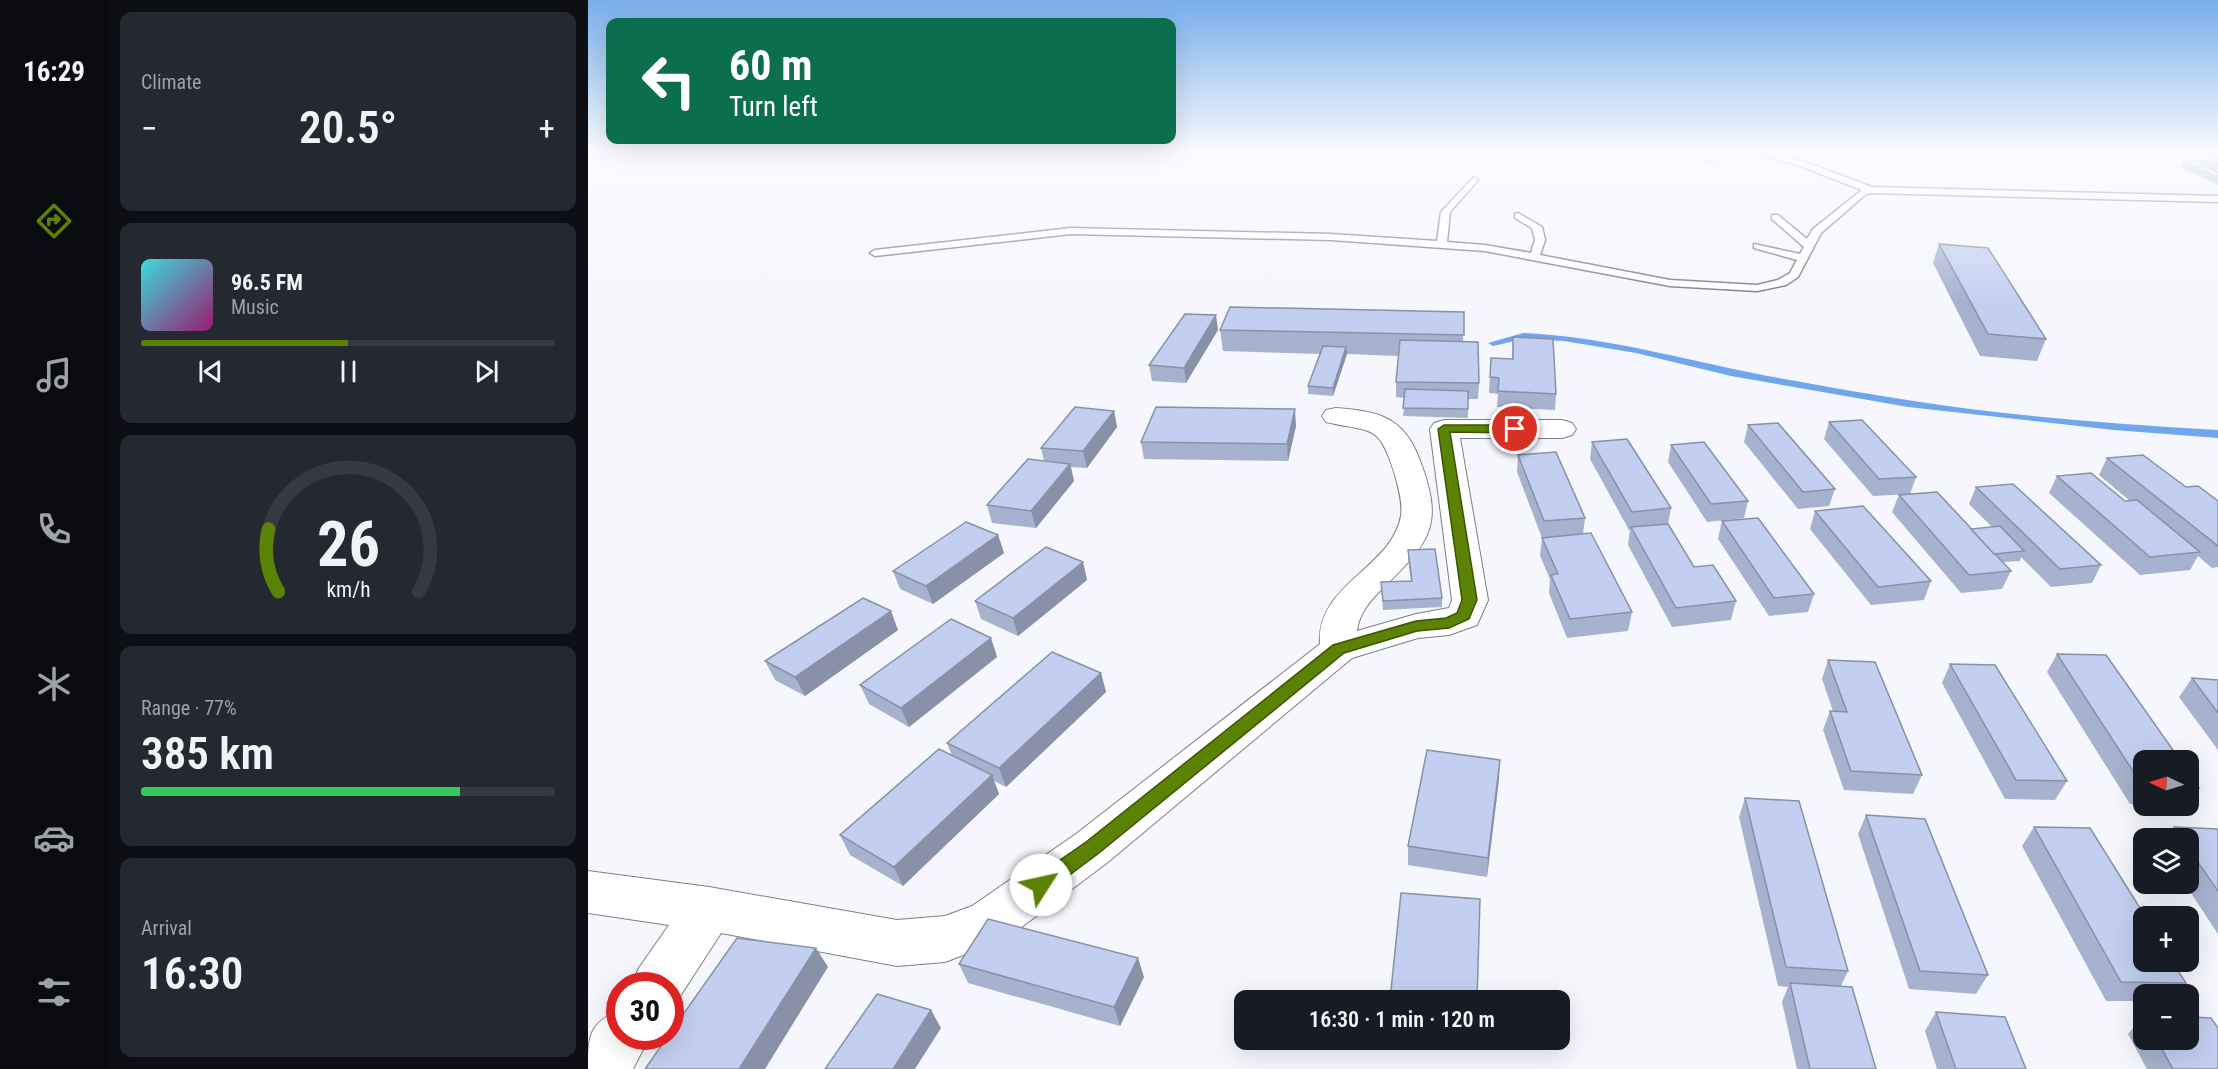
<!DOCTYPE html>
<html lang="en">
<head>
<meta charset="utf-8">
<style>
	:root { --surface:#171b24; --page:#242831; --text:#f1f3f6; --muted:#9ea1a6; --line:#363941; --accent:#5b8203 }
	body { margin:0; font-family:"Roboto Condensed",sans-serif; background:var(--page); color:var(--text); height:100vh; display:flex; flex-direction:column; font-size:22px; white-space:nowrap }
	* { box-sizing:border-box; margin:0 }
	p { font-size:20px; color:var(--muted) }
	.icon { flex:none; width:33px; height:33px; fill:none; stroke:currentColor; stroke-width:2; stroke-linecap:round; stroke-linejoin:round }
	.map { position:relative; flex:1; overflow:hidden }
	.sheet { display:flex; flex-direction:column; gap:12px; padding:12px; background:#0d0f14; width:480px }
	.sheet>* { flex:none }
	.guide { position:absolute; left:18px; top:18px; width:570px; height:126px; border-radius:12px; box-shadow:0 6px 24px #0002; background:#0b6e4f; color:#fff; overflow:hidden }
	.needle { width:39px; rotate:274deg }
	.controls { position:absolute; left:1545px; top:750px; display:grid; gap:12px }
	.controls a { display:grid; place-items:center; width:66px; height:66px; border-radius:12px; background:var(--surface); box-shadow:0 6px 24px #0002; font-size:30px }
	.speed { position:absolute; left:18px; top:972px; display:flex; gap:12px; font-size:30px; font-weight:700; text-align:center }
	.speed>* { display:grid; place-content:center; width:78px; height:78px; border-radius:50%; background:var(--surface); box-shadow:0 6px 24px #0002; line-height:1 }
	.speed .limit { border:9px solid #d22; background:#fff; color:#111 }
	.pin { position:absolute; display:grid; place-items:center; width:51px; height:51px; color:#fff; margin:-26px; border:3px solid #fff; border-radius:50%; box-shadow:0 2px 6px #0007 }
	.me { position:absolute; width:66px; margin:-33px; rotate:55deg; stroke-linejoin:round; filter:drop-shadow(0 0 4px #0008) }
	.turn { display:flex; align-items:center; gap:21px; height:126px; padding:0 24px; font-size:27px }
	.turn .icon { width:78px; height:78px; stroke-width:2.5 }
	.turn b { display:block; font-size:42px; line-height:51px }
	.big { font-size:45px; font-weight:600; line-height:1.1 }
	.sheet .card { flex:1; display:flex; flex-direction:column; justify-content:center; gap:9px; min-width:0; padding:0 21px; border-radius:12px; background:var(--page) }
	.sheet .dial { align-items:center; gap:0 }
	.dial svg { height:156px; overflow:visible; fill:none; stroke:var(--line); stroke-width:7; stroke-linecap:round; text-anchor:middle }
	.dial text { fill:var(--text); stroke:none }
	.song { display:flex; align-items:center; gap:18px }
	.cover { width:72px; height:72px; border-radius:9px; background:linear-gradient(135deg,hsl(180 70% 55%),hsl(320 70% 35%)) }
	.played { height:6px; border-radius:3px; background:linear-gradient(90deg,var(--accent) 50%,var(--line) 50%) }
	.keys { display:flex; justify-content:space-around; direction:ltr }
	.heat { display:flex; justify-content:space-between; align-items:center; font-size:33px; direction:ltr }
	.charge { height:9px; border-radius:4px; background:linear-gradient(90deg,#34c759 77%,var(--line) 0) }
	.trip { position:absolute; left:646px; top:990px; width:336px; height:60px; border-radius:12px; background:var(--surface); box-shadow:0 6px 24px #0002; font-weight:600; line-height:60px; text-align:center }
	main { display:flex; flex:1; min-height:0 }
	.dock { display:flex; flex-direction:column; width:108px; justify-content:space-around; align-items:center; background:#090b0e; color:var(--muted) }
	.dock .icon { width:42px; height:42px }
	.dock .on { color:var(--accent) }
	.dock b { font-size:27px; color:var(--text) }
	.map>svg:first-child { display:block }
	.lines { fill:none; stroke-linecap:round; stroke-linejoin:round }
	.stream { fill:#70a6ec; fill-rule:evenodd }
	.lane-casing { stroke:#7d7f84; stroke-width:3 }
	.street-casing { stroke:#7d7f84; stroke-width:2 }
	.lane { fill:#fff; fill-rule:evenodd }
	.street { fill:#fff; fill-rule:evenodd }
	.wall { fill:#a7b2ce }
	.shaded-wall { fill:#8891a8 }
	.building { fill:#c2cff0; stroke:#8891a8; stroke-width:1.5 }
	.route { fill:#5b8203; stroke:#3b5402; stroke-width:1.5 }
</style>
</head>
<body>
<main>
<nav class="dock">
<b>16:29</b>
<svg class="icon on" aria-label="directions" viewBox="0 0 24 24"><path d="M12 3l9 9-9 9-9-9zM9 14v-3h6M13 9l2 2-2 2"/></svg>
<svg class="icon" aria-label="music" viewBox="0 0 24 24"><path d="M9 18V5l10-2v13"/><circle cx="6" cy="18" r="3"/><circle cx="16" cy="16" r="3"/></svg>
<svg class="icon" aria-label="phone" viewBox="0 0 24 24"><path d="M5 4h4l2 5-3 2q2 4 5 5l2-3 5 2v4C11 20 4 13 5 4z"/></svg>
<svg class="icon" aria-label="climate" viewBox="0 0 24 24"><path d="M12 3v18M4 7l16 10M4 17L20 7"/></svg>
<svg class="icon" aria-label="car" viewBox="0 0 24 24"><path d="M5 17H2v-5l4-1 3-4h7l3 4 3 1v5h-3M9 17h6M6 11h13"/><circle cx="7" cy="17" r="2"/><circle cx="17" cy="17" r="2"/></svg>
<svg class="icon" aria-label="filters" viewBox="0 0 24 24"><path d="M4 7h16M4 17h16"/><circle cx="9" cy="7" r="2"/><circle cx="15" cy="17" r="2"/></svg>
</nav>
<section class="sheet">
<div class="card"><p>Climate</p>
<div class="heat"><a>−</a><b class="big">20.5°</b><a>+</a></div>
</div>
<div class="card">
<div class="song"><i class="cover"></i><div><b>96.5 FM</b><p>Music</p></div></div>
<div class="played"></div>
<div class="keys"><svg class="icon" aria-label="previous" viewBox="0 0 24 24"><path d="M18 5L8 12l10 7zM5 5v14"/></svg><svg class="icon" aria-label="pause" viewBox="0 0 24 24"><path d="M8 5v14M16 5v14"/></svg><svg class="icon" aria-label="next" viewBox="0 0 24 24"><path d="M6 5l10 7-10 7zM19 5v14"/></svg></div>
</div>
<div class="card dial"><svg viewBox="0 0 100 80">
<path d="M14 69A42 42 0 1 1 86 69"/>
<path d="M14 69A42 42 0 0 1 9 37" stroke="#5b8203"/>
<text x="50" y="56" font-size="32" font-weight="700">26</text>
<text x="50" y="72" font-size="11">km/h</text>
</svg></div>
<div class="card"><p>Range · 77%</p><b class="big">385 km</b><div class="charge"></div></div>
<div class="card"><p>Arrival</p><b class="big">16:30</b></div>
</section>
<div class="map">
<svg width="1630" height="1069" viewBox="0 0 1630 1069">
	<rect width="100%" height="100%" fill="#f5f7fd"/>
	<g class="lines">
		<path class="stream" d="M 935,333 C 1026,337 1113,365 1202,380 C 1241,387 1280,394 1319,400 C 1421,416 1526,424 1630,430 L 1630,438 L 1526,430 L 1320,407 L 1143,376 L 1048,353 L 976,341 L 935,339 L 905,346 L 900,343 Z"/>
		<defs>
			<g id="lane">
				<polygon points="1114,153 1122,153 1127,160 1120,162"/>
				<polygon points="1163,153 1178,153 1212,160 1284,187 1630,196 1630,202 1283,193 1278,194 1233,233 1210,277 1198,285 1169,291 1082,286 897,251 743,240 483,234 287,256 282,253 287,250 483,228 743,234 849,241 853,212 886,177 890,180 862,212 859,242 897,245 943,253 947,240 944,228 927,218 927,214 930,213 954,227 957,240 952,255 1082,280 1169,285 1190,280 1202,273 1209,260 1166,248 1166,244 1212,254 1216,247 1184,219 1184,215 1190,215 1219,239 1225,229 1274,190 1207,164"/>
			</g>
			<g id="street">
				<path d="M 748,408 C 789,411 815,416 831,458 C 857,525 843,541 794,589 C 782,601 771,613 769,631 L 828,614 L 861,608 L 864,600 L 842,429 L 846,423 L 856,420 L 974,420 L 984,423 L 988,429 L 984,435 L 974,438 L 872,438 L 900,600 L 889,625 L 861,635 L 830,638 L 764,658 L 520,862 L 419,938 L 357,962 L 309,966 L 133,933 L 87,1004 L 82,1006 L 82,986 L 43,986 L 51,968 L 81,925 L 0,913 L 0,871 L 121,887 L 309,920 L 357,916 L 384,906 L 488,834 L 732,644 C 728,584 803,569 813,516 C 815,502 810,487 807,475 C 791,422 784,433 738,422 L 734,416 L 738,410 Z"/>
				<path d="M 32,1010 L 32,1036 L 62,1036 L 45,1069 L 0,1069 C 0,1038 0,1023 32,1010 Z"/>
			</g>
		</defs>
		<use href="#lane" class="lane-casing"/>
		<use href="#street" class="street-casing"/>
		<use href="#lane" class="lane"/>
		<use href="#street" class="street"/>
	</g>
	<g class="wall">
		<polygon points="1615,153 1630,153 1630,160"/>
		<polygon points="1595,161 1630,163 1630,170 1625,170 1630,172 1630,185 1592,167"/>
		<polygon points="1351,244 1458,339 1449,361 1392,356 1345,263"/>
		<polygon points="876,312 875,342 891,383 890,399 880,399 880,418 815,416 817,398 808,397 808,382 811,356 759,354 745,396 720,394 720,386 732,354 635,351 632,330"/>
		<polygon points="630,330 598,383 564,381 561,365"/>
		<polygon points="925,337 968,394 967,410 909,407 910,394 901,393 903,358 924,359"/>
		<polygon points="526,411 529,427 499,468 483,467 486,481 448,528 404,523 399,505 456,461 453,448"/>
		<polygon points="1241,422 1328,477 1322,494 1285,496 1236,439"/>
		<polygon points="1160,425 1247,489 1241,506 1210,509 1156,442"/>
		<polygon points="708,426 700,461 556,459 553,442"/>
		<polygon points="1004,442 1083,508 1080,524 1106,567 1148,601 1143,620 1084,627 1040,545 1042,530 1041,530 1002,459"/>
		<polygon points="1083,445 1160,501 1156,518 1119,522 1080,462"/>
		<polygon points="930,455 997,518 995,534 1044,612 1040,631 979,638 961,593 962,579 952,556 954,538 929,472"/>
		<polygon points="1519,458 1598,487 1630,501 1630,567 1624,568 1610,556 1602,570 1552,575 1461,493 1469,476 1537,501 1542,501 1511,475"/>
		<polygon points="1388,487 1513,565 1504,583 1463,587 1433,557 1432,561 1414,562 1423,571 1414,589 1373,593 1304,512 1311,495 1383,529 1404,527 1381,504"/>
		<polygon points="1227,511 1343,581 1336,600 1283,605 1222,529"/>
		<polygon points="1134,521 1226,594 1220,612 1181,616 1130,539"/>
		<polygon points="410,535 416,553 345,604 312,589 305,571"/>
		<polygon points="820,550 854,598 854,607 795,610 793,582 823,581 820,559"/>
		<polygon points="495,562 499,580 430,636 393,619 387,601"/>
		<polygon points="310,630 217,696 187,680 177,661"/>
		<polygon points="403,638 409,657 321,727 281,704 272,685"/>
		<polygon points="1469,654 1556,760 1556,805 1542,804 1459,672"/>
		<polygon points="1240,660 1334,775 1325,794 1256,790 1235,730 1242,711 1245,711 1234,679"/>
		<polygon points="1362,664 1479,781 1467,800 1417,799 1354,683"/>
		<polygon points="513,673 518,692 418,787 406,781 411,794 315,886 262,855 252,835 364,756 359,743"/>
		<polygon points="1604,678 1630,680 1630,750 1591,697"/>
		<polygon points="1600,773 1611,788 1600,802"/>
		<polygon points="911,779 899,877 820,865 820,846"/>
		<polygon points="1157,798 1260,971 1253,986 1288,1069 1209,1069 1194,1002 1200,987 1190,986 1151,817"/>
		<polygon points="1567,806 1598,806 1597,807"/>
		<polygon points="1278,815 1400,975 1388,994 1321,989 1270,834"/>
		<polygon points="1446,827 1598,983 1588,994 1556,994 1556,1001 1518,1001 1434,846"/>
		<polygon points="1586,827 1630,829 1630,934 1597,884 1600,884 1600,838 1578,838"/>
		<polygon points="371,964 556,977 532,1026 380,983"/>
		<polygon points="1348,1012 1438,1069 1349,1069 1337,1031"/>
		<polygon points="1555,1016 1556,1040 1600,1040 1630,1069 1559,1069 1540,1034"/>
		<polygon points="850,1040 887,1040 887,1043"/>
	</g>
	<g class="shaded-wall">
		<polygon points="628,315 630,330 598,383 596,368"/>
		<polygon points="758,347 759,354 745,396 745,388"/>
		<polygon points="707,409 708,426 700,461 699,444"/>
		<polygon points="526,411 529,427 499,468 495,451"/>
		<polygon points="482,464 486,481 448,528 443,511"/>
		<polygon points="410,535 416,553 345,604 338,586"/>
		<polygon points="495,562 499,580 430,636 425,618"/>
		<polygon points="303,611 310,630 217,696 207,677"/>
		<polygon points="403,638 409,657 321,727 313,708"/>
		<polygon points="513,673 518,692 418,787 411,768"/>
		<polygon points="912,760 911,779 899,877 900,858"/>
		<polygon points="404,775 411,794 315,886 306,867"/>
		<polygon points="228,948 240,967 177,1069 151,1069"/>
		<polygon points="550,958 556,977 532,1026 526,1007"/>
		<polygon points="343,1010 353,1028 327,1069 305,1069"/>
	</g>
	<g class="building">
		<polygon points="1595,161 1626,161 1630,163 1630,164 1613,164 1630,172 1630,178"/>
		<polygon points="1351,244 1400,248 1458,339 1400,334"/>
		<polygon points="642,307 876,312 876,335 632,330"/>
		<polygon points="597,314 628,315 596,368 561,365"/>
		<polygon points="925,337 965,339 968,394 910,391 911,378 902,377 903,358 925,359"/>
		<polygon points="812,340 890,342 891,383 808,382"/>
		<polygon points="735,346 758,347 745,388 720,386"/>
		<polygon points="817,389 880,391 880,409 815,408"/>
		<polygon points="487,407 526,411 495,451 453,448"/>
		<polygon points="568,407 707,409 699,444 553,442"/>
		<polygon points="1274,420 1328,477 1291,479 1241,422"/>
		<polygon points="1190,423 1247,489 1215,492 1160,425"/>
		<polygon points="1039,439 1083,508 1044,512 1004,442"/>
		<polygon points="1116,442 1160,501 1123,504 1083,445"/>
		<polygon points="968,452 997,518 956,521 930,455"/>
		<polygon points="1555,455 1598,487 1610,486 1630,501 1630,546 1519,458"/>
		<polygon points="440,459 482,464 443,511 399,505"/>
		<polygon points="1503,473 1537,501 1549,500 1612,552 1562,557 1469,476"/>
		<polygon points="1425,484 1513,565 1472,569 1388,487"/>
		<polygon points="1349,492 1423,571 1381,575 1311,495"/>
		<polygon points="1275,506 1343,581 1290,587 1227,511"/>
		<polygon points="1170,518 1226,594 1186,598 1134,521"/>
		<polygon points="378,522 410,535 338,586 305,571"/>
		<polygon points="1080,524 1106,567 1125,565 1148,601 1088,608 1043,527"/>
		<polygon points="1412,526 1436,551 1406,554 1383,529"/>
		<polygon points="1003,533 1044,612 982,619 963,575 970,574 954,538"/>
		<polygon points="458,547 495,562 425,618 387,601"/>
		<polygon points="847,549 854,598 795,601 793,582 824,581 820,550"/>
		<polygon points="275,598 303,611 207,677 177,661"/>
		<polygon points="363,619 403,638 313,708 272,685"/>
		<polygon points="464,652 513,673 411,768 359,743"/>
		<polygon points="1469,654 1518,655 1592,760 1556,760 1556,785 1554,785"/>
		<polygon points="1240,660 1287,662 1334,775 1263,771 1242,711 1259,712"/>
		<polygon points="1362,664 1407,665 1479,781 1428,780"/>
		<polygon points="1604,678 1630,680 1630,713"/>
		<polygon points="351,749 404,775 306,867 252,835"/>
		<polygon points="839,750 912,760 900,858 820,846"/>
		<polygon points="1600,773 1611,788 1600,787"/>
		<polygon points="1157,798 1211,801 1260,971 1198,967"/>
		<polygon points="1278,815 1337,819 1400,975 1332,971"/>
		<polygon points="1446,827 1502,828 1557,916 1556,916 1556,962 1584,962 1598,983 1533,982"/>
		<polygon points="1586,827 1630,829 1630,891 1600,848 1600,838 1594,838"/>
		<polygon points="813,893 892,899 889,1000 802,1000"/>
		<polygon points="400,919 550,958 526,1007 371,964"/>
		<polygon points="149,938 228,948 151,1069 57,1069 80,1036 82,1036 82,1033"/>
		<polygon points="1202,983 1264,987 1288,1069 1222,1069"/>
		<polygon points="289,994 343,1010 305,1069 237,1069"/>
		<polygon points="1348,1012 1417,1017 1438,1069 1368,1069"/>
		<polygon points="1600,1017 1623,1018 1630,1028 1630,1069 1585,1069 1569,1040 1600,1040"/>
	</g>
	<linearGradient id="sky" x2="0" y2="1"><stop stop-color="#78aeea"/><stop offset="0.5" stop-color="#fafbfe"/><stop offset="1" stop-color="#fafbfe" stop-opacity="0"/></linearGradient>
	<rect width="1630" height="303" fill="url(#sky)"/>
	<polygon class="route" points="856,425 927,425 932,429 927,433 862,432 889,600 881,619 861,628 829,631 756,653 511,853 460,891 453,893 446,891 443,885 446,878 498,842 745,645 828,621 858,618 869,613 874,600 850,429"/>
</svg>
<div class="controls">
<a><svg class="needle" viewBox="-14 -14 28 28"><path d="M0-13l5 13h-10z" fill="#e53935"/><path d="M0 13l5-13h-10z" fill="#9ea1a6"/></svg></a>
<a><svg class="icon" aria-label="layers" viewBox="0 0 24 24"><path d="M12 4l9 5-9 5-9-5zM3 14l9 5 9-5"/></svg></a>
<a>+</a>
<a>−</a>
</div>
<div class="speed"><div class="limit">30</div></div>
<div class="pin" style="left:927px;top:429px;background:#d93025"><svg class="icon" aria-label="arrive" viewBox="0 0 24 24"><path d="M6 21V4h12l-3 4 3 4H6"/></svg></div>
<svg class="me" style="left:453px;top:885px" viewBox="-20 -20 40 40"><circle r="19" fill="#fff"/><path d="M0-13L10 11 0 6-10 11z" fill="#5b8203"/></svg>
<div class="trip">16:30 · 1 min · 120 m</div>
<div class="guide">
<div class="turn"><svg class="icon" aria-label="left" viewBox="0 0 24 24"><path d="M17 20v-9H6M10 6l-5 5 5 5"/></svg><div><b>60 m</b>Turn left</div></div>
</div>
</div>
</main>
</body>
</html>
